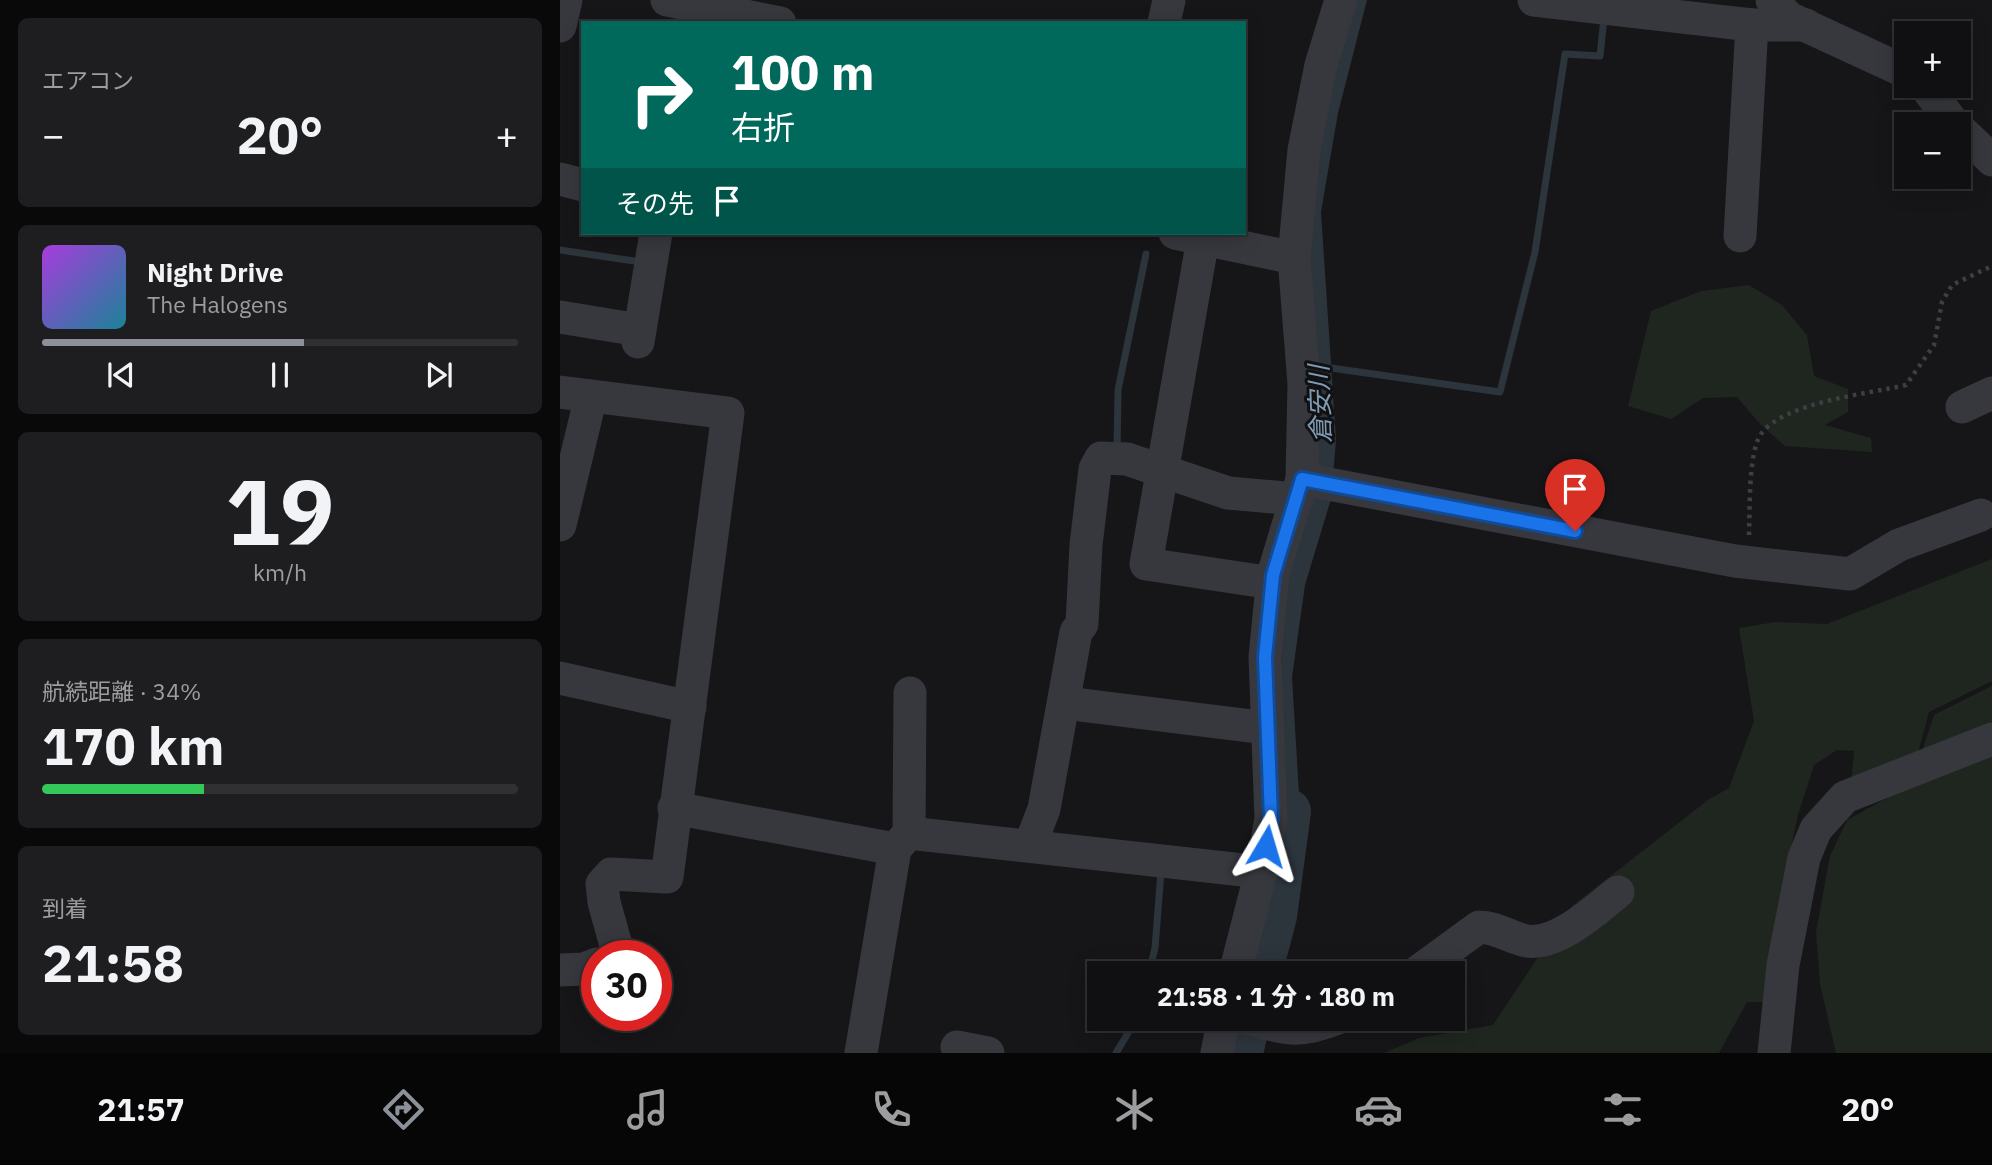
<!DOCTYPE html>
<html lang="ja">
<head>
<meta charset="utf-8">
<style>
	:root { --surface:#101012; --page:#1e1e20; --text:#f1f3f6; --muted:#9c9d9f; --line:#303032; --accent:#8c9099 }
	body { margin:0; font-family:"IBM Plex Sans","Noto Sans JP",sans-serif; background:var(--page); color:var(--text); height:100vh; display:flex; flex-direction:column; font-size:26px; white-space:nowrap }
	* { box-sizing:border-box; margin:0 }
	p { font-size:23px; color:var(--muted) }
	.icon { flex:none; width:38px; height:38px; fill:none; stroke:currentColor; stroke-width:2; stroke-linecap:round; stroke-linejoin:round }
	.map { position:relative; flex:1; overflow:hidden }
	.sheet { display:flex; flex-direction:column; gap:18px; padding:18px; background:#09090a; width:560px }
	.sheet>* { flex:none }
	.banner { position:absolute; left:21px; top:21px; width:665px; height:214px; border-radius:0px; box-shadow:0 4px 18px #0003,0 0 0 2px var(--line); background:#00695c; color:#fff; overflow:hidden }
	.controls { position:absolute; left:1334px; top:21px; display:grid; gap:14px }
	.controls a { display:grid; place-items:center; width:77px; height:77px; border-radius:0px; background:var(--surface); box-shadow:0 4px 18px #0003,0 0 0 2px var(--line); font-size:35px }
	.speed { position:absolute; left:21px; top:940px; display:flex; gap:14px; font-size:35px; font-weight:700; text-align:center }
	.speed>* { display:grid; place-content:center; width:91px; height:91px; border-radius:50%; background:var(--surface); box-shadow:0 4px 18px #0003,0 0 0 2px var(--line); line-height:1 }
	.speed .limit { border:10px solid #d22; background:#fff; color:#111 }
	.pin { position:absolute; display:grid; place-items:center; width:60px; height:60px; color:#fff; margin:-72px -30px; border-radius:50% 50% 50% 0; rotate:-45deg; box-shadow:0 0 7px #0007 }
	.pin .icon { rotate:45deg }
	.me { position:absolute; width:77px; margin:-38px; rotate:7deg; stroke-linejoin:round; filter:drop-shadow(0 0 5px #0008) }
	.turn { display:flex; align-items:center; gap:24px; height:147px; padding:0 35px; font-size:32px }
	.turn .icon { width:91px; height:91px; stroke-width:2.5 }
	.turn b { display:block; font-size:49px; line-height:60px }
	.then { display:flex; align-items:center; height:66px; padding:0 35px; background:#0003; gap:14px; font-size:26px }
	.big { font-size:52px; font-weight:700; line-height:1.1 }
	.sheet .card { flex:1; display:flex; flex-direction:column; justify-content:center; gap:10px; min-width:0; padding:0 24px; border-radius:10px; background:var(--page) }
	.sheet .dial { align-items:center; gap:0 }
	.dial b { font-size:91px; line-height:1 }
	.song { display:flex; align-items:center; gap:21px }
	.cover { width:84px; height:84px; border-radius:10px; background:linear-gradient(135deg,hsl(280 70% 55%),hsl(190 70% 35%)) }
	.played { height:7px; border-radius:4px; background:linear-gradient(90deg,var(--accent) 55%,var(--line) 55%) }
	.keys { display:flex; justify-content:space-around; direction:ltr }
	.heat { display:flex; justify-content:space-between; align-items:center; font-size:38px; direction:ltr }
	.charge { height:10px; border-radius:5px; background:linear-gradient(90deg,#34c759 34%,var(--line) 0) }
	.trip { position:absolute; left:527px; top:961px; width:378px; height:70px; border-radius:0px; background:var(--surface); box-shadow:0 4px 18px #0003,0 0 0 2px var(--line); font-weight:700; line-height:70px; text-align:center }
	.tab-bar { display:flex; height:112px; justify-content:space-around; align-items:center; background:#060607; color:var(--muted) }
	.tab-bar .icon { width:49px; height:49px }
	.tab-bar .on { color:var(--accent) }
	.tab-bar b { font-size:32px; color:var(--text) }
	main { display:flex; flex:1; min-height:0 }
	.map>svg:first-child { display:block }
	.green { fill:#1e261f }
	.water { fill:#2c353c }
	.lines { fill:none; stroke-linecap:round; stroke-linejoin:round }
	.stream { stroke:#2c353c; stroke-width:7 }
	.river { stroke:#2c353c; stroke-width:44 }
	.path { stroke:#3d3f44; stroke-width:4.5; stroke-dasharray:3.5 5; stroke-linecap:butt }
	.minor { stroke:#37383d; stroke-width:33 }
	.route-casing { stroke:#114b97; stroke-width:18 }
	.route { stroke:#1a73e8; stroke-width:12 }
	.labels { text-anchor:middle; stroke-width:6; stroke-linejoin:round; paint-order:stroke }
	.water-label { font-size:26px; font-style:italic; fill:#7f9bb3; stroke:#111113 }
</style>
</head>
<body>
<main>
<section class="sheet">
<div class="card"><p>エアコン</p>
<div class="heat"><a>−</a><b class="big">20°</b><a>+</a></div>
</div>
<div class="card">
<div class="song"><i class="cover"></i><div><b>Night Drive</b><p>The Halogens</p></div></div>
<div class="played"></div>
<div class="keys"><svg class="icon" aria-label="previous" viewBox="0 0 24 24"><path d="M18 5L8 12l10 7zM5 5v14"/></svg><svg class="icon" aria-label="pause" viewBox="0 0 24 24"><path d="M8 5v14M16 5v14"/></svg><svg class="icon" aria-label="next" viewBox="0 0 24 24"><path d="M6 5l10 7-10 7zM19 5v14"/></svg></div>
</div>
<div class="card dial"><b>19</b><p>km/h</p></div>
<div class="card"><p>航続距離 · 34%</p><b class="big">170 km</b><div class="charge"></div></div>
<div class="card"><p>到着</p><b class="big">21:58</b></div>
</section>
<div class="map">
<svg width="1432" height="1053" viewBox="0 0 1432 1053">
	<rect width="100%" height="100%" fill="#161618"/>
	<g class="green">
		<polygon points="1189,285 1222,305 1247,335 1254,376 1288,389 1288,412 1265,425 1311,438 1312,452 1225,446 1201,425 1177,397 1143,398 1111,419 1068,406 1091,311 1141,291"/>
		<polygon points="1432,559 1432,681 1369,712 1357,757 1291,783 1294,751 1277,750 1254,765 1238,815 1227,867 1211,1002 1187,1002 1159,1053 824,1053 859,1038 933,1025 1012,906 1148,800 1169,788 1194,721 1179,628 1215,622 1267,624"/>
		<polygon points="1432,686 1432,1053 1276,1053 1260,984 1256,932 1270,856 1287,820 1351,785 1374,715"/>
	</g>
	<polygon class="water" points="790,0 807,0 778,113 761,212 776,440 771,499 745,585 732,677 739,794 732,871 709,868 746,246 753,151"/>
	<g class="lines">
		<g class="stream">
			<polyline points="0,250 81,262"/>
			<polyline points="764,367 940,392 975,252 1005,54 1040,56 1044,18"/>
			<polyline points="557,450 558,390 586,254"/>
			<polyline points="589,973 595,948 601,872"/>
			<polyline points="556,1053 577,1018"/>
		</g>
		<g class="river">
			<polyline points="700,973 715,916 729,811"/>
			<polyline points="681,1053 689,1018"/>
		</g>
		<path class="path" d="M 1189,535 C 1190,513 1188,452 1201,434 C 1224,402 1308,394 1346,385 L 1374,345 L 1382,302 L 1392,285 L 1432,266"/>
		<g class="minor">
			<polyline points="107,0 220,23"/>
			<polyline points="974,0 1192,25 1246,25"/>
			<polyline points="1212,0 1229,18 1346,72"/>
			<polyline points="604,23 609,0"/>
			<polyline points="0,26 6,0"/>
			<polyline points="1365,86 1394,124"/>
			<polyline points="1398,128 1432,160"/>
			<polyline points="0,179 23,185"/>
			<polyline points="615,233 734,258"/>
			<polyline points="1180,236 1192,25"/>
			<polyline points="643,239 586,564 712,583"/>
			<polyline points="0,317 79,330"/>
			<polyline points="78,342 96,233"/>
			<polyline points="0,392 168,413 107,877 51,874 42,884 44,902 59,956"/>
			<polyline points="1402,407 1432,393"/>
			<polyline points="742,479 1175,561 1290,574 1339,545 1421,515"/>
			<polyline points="0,525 31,396"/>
			<polyline points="0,678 130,707"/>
			<polyline points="521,705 707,728"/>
			<polyline points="114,808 335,849"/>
			<polyline points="349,833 701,872"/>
			<polyline points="470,845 484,809 516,632 522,624 526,545 535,469 541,458 567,459 668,493 737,499"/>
			<polyline points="0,970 24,969 37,964"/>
			<polyline points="675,973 701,872 711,819 705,657 713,575 742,479 744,384 734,258 744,150 761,65 781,0"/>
			<path d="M 856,973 L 919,927 C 937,927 950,938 967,941 C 997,946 1037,909 1058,892"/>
			<path d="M 687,1018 C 727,1029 738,1034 778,1018"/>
			<polyline points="397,1047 428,1053"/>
			<polyline points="301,1053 335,849 349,833 350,693"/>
			<polyline points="657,1053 664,1018"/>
			<polyline points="1214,1053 1223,965 1244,858 1256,829 1285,797 1432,739"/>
		</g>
	</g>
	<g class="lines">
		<defs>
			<polyline id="route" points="706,846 711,819 705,657 713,575 742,479 1015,531"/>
		</defs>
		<use href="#route" class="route-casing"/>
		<use href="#route" class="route"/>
	</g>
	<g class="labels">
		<g class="water-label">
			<text transform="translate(760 404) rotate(-92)" y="9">倉安川</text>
		</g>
	</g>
</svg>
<div class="controls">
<a>+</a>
<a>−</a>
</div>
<div class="speed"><div class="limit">30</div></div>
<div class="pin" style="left:1015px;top:531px;background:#d93025"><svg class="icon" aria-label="arrive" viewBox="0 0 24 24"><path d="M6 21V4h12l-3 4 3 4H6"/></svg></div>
<svg class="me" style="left:706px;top:846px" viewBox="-20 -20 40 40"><path d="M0-17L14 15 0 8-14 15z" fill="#1a73e8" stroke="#fff" stroke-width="4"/></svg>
<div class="trip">21:58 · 1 分 · 180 m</div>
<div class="banner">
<div class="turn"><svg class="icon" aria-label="right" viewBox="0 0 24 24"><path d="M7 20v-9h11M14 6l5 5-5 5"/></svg><div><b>100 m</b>右折</div></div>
<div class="then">その先<svg class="icon" aria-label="arrive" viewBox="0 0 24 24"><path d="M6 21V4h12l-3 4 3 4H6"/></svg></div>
</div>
</div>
</main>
<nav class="tab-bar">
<b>21:57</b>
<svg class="icon on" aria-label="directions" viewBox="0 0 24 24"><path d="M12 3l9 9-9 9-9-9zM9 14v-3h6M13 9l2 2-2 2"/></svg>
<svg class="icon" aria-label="music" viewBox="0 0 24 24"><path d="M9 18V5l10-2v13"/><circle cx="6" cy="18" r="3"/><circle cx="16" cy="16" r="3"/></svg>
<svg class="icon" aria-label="phone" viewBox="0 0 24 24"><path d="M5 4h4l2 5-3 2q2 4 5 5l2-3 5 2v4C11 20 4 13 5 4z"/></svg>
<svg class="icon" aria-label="climate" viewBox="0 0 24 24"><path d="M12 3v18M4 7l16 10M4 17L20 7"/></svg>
<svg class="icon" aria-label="car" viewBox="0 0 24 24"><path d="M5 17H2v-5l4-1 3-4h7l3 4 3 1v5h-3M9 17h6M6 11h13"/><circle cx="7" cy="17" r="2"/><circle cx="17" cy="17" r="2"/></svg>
<svg class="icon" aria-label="filters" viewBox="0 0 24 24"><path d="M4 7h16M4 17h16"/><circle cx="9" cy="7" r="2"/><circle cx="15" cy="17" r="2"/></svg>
<b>20°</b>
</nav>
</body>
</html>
